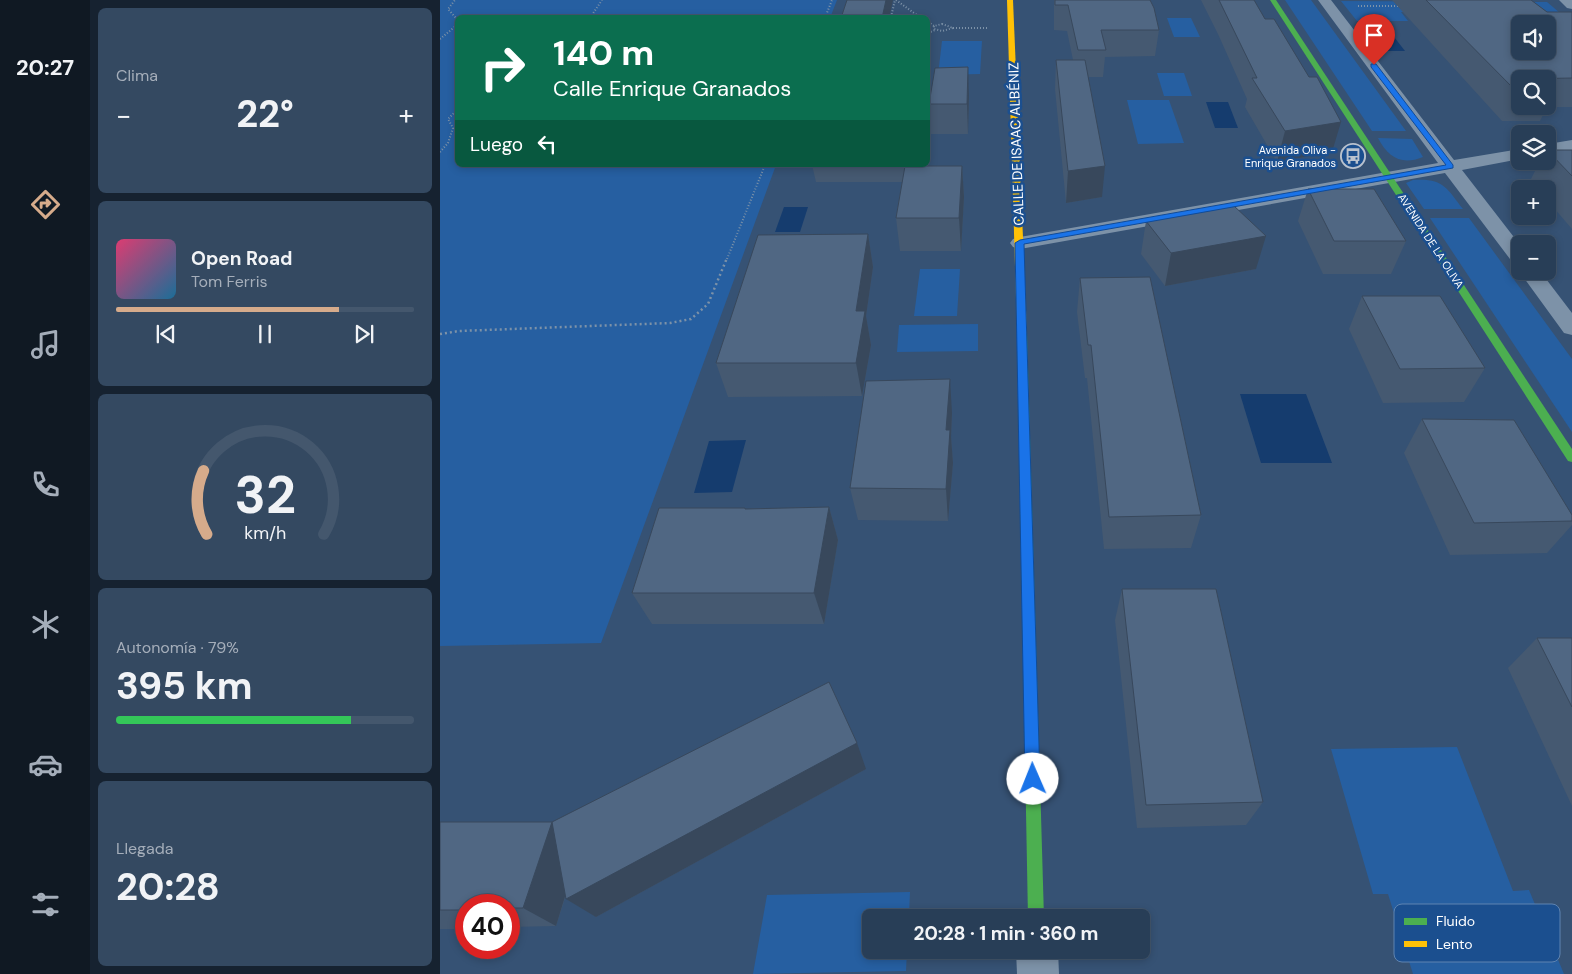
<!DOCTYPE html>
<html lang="es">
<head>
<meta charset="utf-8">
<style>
	:root { --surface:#283e57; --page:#344961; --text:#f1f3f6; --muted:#a5aeba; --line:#44576d; --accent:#d6ab8b }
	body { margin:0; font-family:"DM Sans",sans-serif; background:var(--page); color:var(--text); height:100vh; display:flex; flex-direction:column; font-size:19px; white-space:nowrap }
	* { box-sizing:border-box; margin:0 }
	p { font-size:16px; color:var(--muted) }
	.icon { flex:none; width:28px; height:28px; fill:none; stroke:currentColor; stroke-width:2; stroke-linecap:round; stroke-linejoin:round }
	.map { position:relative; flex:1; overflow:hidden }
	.panel { display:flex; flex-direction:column; gap:8px; padding:8px; background:#162230; width:350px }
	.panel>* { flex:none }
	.guide { position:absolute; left:15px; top:15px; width:475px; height:152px; border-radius:8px; box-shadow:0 2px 8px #0003,0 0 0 1px var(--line); background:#0b6e4f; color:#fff; overflow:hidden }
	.fabs { position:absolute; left:1071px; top:15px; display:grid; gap:10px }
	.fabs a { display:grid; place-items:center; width:45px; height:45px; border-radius:8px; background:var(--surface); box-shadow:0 2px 8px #0003,0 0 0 1px var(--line); font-size:25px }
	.speed { position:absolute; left:15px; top:894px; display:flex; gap:10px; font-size:25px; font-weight:700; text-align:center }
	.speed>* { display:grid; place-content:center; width:65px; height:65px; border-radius:50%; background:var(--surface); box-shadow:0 2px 8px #0003,0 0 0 1px var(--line); line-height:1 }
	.speed .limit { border:8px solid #d22; background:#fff; color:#111 }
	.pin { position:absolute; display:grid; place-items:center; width:42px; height:42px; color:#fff; margin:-51px -21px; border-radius:50% 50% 50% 0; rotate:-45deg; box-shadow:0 0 5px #0007 }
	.pin .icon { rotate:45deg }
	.me { position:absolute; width:55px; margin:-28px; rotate:359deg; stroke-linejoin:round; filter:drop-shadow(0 0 4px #0008) }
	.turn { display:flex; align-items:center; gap:18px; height:105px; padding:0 15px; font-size:22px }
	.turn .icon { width:65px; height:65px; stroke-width:2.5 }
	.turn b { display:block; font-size:35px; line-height:42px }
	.then { display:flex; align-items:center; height:48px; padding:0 15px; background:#0003; gap:10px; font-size:19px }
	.big { font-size:38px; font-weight:700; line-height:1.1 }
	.panel .widget { flex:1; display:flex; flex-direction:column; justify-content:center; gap:8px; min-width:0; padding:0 18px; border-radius:8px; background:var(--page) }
	.panel .dial { align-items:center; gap:0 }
	.dial svg { height:130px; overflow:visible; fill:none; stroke:var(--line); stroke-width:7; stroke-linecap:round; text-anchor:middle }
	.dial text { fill:var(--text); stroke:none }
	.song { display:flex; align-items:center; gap:15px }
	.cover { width:60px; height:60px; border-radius:8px; background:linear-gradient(135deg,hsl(340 70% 55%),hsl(200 70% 35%)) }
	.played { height:5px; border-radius:2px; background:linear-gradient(90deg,var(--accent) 75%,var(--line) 75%) }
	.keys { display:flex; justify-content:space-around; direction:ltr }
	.heat { display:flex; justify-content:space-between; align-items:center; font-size:28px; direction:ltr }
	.charge { height:8px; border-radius:4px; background:linear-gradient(90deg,#34c759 79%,var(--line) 0) }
	.trip { position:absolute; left:422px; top:909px; width:288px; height:50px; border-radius:8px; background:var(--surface); box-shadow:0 2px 8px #0003,0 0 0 1px var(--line); font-weight:700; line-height:50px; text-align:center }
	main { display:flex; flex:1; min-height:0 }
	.menu { display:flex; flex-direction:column; width:90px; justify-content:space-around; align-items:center; background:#101923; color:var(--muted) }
	.menu .icon { width:35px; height:35px }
	.menu .selected { color:var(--accent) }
	.menu b { font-size:22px; color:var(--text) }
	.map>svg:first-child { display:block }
	.green { fill:#265fa1 }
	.water { fill:#153c6e }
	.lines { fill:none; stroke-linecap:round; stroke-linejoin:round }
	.path-far1 { stroke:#7d92a8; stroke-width:2; stroke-dasharray:1 2; stroke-linecap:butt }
	.path { stroke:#7d92a8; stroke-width:2.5; stroke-dasharray:2 3; stroke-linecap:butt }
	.street { fill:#7d92a8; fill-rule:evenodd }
	.fast { fill:#4caf50; fill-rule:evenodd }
	.slow { fill:#ffc107; fill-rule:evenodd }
	.wall { fill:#455971; fill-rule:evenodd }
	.shaded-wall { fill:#38485c }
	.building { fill:#506783; stroke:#38485c; fill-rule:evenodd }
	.route { fill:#1a73e8; stroke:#114b97 }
	.labels { text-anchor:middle; stroke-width:5; stroke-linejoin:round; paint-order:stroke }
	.far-poi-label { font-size:11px; fill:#fff; stroke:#1b4f8f; text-anchor:end }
	.far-street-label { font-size:11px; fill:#fff; stroke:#1b4f8f }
	.street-label { font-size:14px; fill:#fff; stroke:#1b4f8f }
	.key { fill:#1b4f8f; stroke:#5f84b1; stroke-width:1 }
	.key-label { font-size:14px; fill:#fff }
</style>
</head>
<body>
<main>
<nav class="menu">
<b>20:27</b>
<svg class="icon selected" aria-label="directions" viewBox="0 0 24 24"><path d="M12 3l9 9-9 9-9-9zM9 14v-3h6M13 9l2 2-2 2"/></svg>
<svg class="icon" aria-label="music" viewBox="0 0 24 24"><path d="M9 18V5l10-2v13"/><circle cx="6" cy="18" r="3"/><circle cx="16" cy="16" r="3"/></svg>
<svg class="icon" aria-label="phone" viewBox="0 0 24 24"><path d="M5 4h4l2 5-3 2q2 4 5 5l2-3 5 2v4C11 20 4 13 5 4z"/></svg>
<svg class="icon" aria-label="climate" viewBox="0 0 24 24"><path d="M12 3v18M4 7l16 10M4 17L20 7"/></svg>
<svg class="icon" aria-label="car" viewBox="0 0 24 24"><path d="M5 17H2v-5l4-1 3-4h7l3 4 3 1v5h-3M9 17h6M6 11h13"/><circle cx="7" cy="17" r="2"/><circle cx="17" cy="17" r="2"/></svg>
<svg class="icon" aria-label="filters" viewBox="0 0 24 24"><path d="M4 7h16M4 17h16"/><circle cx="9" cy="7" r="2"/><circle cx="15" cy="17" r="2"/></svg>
</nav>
<section class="panel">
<div class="widget"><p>Clima</p>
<div class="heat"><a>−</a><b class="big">22°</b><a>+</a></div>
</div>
<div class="widget">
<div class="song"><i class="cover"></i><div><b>Open Road</b><p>Tom Ferris</p></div></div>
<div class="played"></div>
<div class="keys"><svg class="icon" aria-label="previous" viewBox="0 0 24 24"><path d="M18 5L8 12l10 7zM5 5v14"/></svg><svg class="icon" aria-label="pause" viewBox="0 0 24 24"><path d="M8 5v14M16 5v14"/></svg><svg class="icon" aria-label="next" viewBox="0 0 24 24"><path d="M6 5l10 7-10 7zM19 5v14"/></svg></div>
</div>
<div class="widget dial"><svg viewBox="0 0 100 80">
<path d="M14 69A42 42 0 1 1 86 69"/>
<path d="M14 69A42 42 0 0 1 12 30" stroke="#d6ab8b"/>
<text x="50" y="56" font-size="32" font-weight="700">32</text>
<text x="50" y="72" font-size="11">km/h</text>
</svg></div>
<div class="widget"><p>Autonomía · 79%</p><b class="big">395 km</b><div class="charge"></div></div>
<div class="widget"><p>Llegada</p><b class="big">20:28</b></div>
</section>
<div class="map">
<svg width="1132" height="974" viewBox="0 0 1132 974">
	<rect width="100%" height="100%" fill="#365274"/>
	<g class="green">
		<polygon points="0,0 397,0 390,18 18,18 18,165 336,165 161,643 0,646"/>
		<polygon points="845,0 871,0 966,131 932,131"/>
		<polygon points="901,1 1107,2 1120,13 961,12 968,21 917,21"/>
		<polygon points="727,18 751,18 760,37 734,37"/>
		<polygon points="502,41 542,41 540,74 498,75"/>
		<polygon points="717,73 744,73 752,96 724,96"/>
		<polygon points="687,100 729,100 744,143 698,144"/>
		<path d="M 938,138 L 972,139 L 983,157 C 961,166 948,157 938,138 Z"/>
		<path d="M 973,180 C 1003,178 1006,187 1023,209 L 984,209 L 966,183 Z"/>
		<polygon points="990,218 1029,218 1132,359 1132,432"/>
		<polygon points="480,269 520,269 517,316 474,316"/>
		<polygon points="538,324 538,351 457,352 459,325"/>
		<polygon points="1017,747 1073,891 1089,890 1124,974 973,974 948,894 933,894 891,749"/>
		<polygon points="470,892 469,917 431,918 431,950 467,950 466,971 313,974 327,895"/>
	</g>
	<g class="water">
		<polygon points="934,33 951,33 965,51 948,51"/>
		<polygon points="766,102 788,102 798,128 775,128"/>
		<polygon points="344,207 368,207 360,232 335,232"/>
		<polygon points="800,394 866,394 892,463 821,463"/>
		<polygon points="306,440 292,492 254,493 269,441"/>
	</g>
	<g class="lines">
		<g class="path-far1">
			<polyline points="456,0 481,18"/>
			<polyline points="918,6 960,6"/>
			<polyline points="451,17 479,16"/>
			<polyline points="451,17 455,0"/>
			<polyline points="150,18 162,0"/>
			<polyline points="385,18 392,0"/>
			<polyline points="488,22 494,26"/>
			<polygon points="502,24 513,28 502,31 494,29 494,26"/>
			<polyline points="513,28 548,28"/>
			<polyline points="488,33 495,30"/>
			<polyline points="0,39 17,25 16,18 8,9 15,0"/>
			<polyline points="0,152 8,143 13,128 8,119 18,109"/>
			<polyline points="287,259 325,165"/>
		</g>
		<polyline class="path" points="0,334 19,331 230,323 251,319 268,304 287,258"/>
		<g class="street">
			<polygon points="878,0 891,0 1014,160 1080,149 1080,159 1022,170 1080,245 1080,265 1073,263 1005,173 580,249 573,247 570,243 573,239 580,237 998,163"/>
			<polygon points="1119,0 1132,0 1132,9 1127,8"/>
			<polygon points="1132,140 1132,150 1108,154 1108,144"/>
			<polygon points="1080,269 1080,271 1100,271 1132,313 1132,335 1124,333 1079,271"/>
			<polygon points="576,950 618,950 619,974 577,974"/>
		</g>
		<g class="fast">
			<polygon points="830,0 836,0 1132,449 1132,462 1128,461"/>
			<polygon points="582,330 587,333 604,918 588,918 577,333"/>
		</g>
		<polygon class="slow" points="567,0 573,0 587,333 582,336 577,333"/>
	</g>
	<g class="wall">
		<polygon points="614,0 710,0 719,30 715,56 665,57 663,77 648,77 662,197 626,203 615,89 616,60 633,60 627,31 614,30"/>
		<polygon points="761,0 814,0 892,152 837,162 805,107 807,99 778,34"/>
		<path d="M 952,0 L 1091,0 L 1107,12 L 1132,12 L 1132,107 L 1107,107 L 1100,121 L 1062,121 ZM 1080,79 L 1108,79 L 1108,106 L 1080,106 Z"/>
		<polygon points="529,96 528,134 491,134 489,104"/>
		<polygon points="1108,150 1132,150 1132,229 1108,201 1108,189 1096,189 1090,181 1100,161 1108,161"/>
		<polygon points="372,165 470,165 469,166 522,166 524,197 521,251 460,251 456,218 462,182 376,182"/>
		<polygon points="868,189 966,241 951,274 883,274 858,221"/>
		<polygon points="706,221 816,269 725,286 701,254"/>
		<polygon points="428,234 433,267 426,316 431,345 422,396 288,397 276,363"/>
		<polygon points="640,278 761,515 751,548 664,549 647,378 645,378 637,312"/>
		<polygon points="922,296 1045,368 1024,402 943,403 909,329"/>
		<polygon points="512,413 511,437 513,463 508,521 418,520 410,488"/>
		<polygon points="982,419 1132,521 1132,525 1107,553 1010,555 964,453"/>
		<polygon points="389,507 398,540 384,624 212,624 192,593 305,508 306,509"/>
		<polygon points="682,589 823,802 806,825 697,828 675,620"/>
		<polygon points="1097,638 1132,638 1132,806 1068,668"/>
		<polygon points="426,769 156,917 126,895 116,926 69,927 69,905 26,905 26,929 0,929 0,822 112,822"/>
	</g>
	<g class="shaded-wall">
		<polygon points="446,0 453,0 449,18 442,18"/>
		<polygon points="528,67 529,96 528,134 527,104"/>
		<polygon points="901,122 892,152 837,162 845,131"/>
		<polygon points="522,166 524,197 521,251 519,218"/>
		<polygon points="665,166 662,197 626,203 628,171"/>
		<polygon points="428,234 433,267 426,316 431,345 422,396 416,363 416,311"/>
		<polygon points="826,236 816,269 725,286 731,253"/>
		<polygon points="510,379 512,413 511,437 513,463 508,521 506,489 506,430"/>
		<polygon points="389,507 398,540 384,624 374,593"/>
		<polygon points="417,743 426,769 156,917 126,899"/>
		<polygon points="112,822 141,844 116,926 83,908"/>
	</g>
	<g class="building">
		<polygon points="407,0 446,0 442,18 401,18"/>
		<polygon points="615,0 710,0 714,8 719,30 661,30 666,50 638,50 628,5 615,5"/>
		<polygon points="779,0 814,0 825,19 834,19 869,77 877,77 901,122 845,131 812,78 817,78"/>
		<path d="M 986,0 L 1091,0 L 1107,12 L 1132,12 L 1132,78 L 1080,79 L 1080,91 L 1076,91 ZM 1080,24 L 1108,24 L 1108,51 L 1080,51 Z"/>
		<polygon points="616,60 645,60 665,166 628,171"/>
		<polygon points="528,67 527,104 489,104 495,68"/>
		<polygon points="1108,84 1116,91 1108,91"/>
		<polygon points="1108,150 1132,150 1132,176 1108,151"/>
		<polygon points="465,166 522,166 519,218 456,218"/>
		<polygon points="868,189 934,189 966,241 894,241"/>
		<polygon points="793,205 826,236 731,253 706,221"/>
		<polygon points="428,234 416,311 425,311 416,363 276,363 318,235"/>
		<polygon points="710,277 761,515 669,517 651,345 648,345 640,278"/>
		<polygon points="922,296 1000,296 1045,368 960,369"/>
		<polygon points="510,379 506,430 510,430 506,489 410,488 426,381"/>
		<polygon points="982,419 1074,420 1132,515 1132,521 1034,523"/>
		<polygon points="389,507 374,593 192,593 219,508 305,508 305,509"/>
		<polygon points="682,589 776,589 823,802 706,805"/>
		<polygon points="1097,638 1132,638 1132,707"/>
		<polygon points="389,682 417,743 126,899 112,822"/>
		<polygon points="0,822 112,822 83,908 69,908 69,905 26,905 26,910 0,910"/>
	</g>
	<polygon class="route" points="931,64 936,64 1013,165 1013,168 584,244 600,779 598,784 593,786 587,784 585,779 575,243 580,240 1006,165 931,67"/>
	<defs>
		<symbol id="bus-ring" viewBox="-11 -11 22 22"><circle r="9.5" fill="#1b4f8f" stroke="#b9c2ce" stroke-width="1.5"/><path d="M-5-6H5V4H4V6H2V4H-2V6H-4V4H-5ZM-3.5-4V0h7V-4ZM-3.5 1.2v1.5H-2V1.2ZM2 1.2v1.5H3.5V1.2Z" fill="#b9c2ce"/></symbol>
	</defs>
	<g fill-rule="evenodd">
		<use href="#bus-ring" x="899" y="142" width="28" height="28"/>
	</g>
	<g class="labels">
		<g class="far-poi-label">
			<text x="896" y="154">Avenida Oliva -<tspan x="896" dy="13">Enrique Granados</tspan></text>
		</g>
		<g class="far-street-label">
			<text transform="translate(991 241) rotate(57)" y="4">AVENIDA DE LA OLIVA</text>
		</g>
		<g class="street-label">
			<text transform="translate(576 144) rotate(-92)" y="5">CALLE DE ISAAC ALBÉNIZ</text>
		</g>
	</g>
	<rect x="954" y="904" width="166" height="58" rx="8" class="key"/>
	<rect x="964" y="918" width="23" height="7" fill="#4caf50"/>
	<rect x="964" y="941" width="23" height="6" fill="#ffc107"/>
	<g class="key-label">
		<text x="996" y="926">Fluido</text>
		<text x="996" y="949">Lento</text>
	</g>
</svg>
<div class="fabs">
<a><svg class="icon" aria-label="sound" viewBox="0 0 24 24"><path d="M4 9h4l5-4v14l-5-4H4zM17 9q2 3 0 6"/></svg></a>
<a><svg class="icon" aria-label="search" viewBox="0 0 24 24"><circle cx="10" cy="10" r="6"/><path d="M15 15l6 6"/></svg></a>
<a><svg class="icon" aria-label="layers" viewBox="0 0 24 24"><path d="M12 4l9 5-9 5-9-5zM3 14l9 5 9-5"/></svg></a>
<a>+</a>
<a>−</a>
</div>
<div class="speed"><div class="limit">40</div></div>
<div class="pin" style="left:934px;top:65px;background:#d93025"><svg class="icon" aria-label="arrive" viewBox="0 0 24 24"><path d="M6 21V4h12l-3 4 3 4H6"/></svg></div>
<svg class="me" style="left:593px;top:779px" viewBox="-20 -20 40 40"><circle r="19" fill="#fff"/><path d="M0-13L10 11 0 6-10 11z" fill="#1a73e8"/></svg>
<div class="trip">20:28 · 1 min · 360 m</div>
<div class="guide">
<div class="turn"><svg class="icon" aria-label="right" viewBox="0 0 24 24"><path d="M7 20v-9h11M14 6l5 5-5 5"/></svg><div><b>140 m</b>Calle Enrique Granados</div></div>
<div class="then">Luego<svg class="icon" aria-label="left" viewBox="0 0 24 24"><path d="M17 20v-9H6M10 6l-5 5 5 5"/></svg></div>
</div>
</div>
</main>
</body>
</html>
